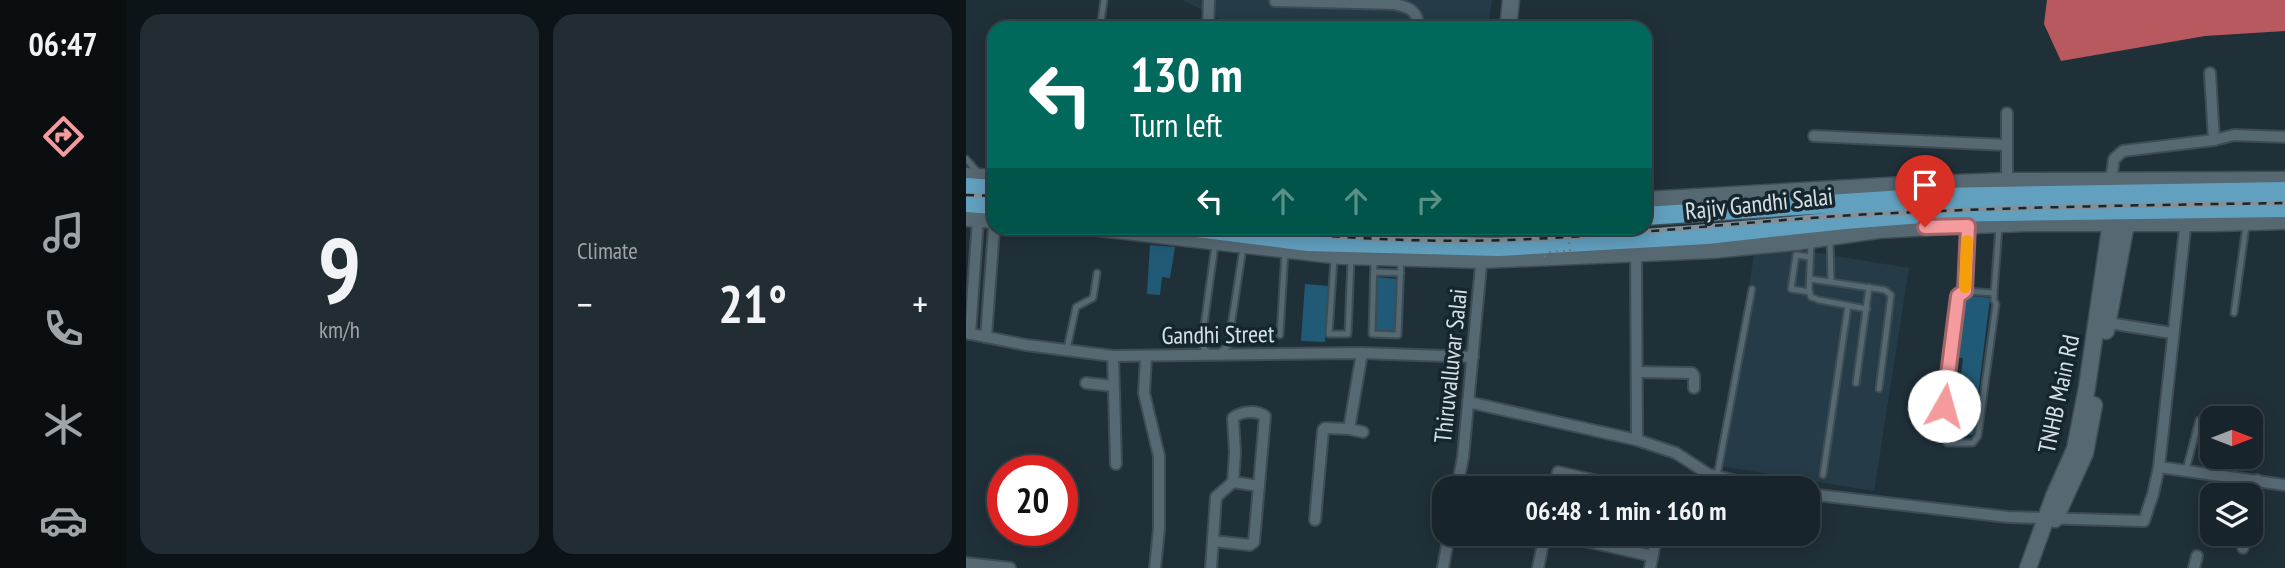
<!DOCTYPE html>
<html lang="en">
<head>
<meta charset="utf-8">
<style>
	:root { --surface:#18242b; --page:#212c33; --text:#f1f3f6; --muted:#9fa4a9; --line:#364147; --accent:#f59b9e }
	body { margin:0; font-family:"PT Sans Narrow",sans-serif; background:var(--page); color:var(--text); height:100vh; display:flex; flex-direction:column; font-size:26px; white-space:nowrap }
	* { box-sizing:border-box; margin:0 }
	p { font-size:23px; color:var(--muted) }
	.icon { flex:none; width:38px; height:38px; fill:none; stroke:currentColor; stroke-width:2; stroke-linecap:round; stroke-linejoin:round }
	.map { position:relative; flex:1; overflow:hidden }
	.sheet { display:flex; flex-direction:column; gap:14px; padding:14px; background:#0d1418; width:840px }
	.sheet>* { flex:none }
	.guide { position:absolute; left:21px; top:21px; width:665px; height:214px; border-radius:21px; box-shadow:0 4px 18px #0003,0 0 0 2px var(--line); background:#00695c; color:#fff; overflow:hidden }
	.needle { width:46px; rotate:90deg }
	.fabs { position:absolute; left:1234px; top:406px; display:grid; gap:14px }
	.fabs a { display:grid; place-items:center; width:63px; height:63px; border-radius:14px; background:var(--surface); box-shadow:0 4px 18px #0003,0 0 0 2px var(--line); font-size:35px }
	.speed { position:absolute; left:21px; top:455px; display:flex; gap:14px; font-size:35px; font-weight:700; text-align:center }
	.speed>* { display:grid; place-content:center; width:91px; height:91px; border-radius:50%; background:var(--surface); box-shadow:0 4px 18px #0003,0 0 0 2px var(--line); line-height:1 }
	.speed .limit { border:10px solid #d22; background:#fff; color:#111 }
	.pin { position:absolute; display:grid; place-items:center; width:60px; height:60px; color:#fff; margin:-72px -30px; border-radius:50% 50% 50% 0; rotate:-45deg; box-shadow:0 0 7px #0007 }
	.pin .icon { rotate:45deg }
	.me { position:absolute; width:77px; margin:-38px; rotate:7deg; stroke-linejoin:round; filter:drop-shadow(0 0 5px #0008) }
	.turn { display:flex; align-items:center; gap:24px; height:147px; padding:0 28px; font-size:32px }
	.turn .icon { width:91px; height:91px; stroke-width:2.5 }
	.turn b { display:block; font-size:49px; line-height:60px }
	.lanes { display:flex; align-items:center; height:66px; padding:0 28px; background:#0003; justify-content:center; gap:35px; direction:ltr }
	.lanes .off { opacity:.35 }
	.big { font-size:52px; font-weight:700; line-height:1.1 }
	.sheet .widget { flex:1; display:flex; flex-direction:column; justify-content:center; gap:10px; min-width:0; padding:0 24px; border-radius:21px; background:var(--page) }
	.sheet .dial { align-items:center; gap:0 }
	.dial b { font-size:91px; line-height:1 }
	.heat { display:flex; justify-content:space-between; align-items:center; font-size:38px; direction:ltr }
	.sheet .tiles { flex:1; display:grid; gap:14px; grid-template-columns:repeat(2,1fr) }
	.trip { position:absolute; left:466px; top:476px; width:388px; height:70px; border-radius:21px; background:var(--surface); box-shadow:0 4px 18px #0003,0 0 0 2px var(--line); font-weight:700; line-height:70px; text-align:center }
	main { display:flex; flex:1; min-height:0 }
	.tab-bar { display:flex; flex-direction:column; width:126px; justify-content:space-around; align-items:center; background:#0a0e11; color:var(--muted) }
	.tab-bar .icon { width:49px; height:49px }
	.tab-bar .on { color:var(--accent) }
	.tab-bar b { font-size:32px; color:var(--text) }
	.map>svg:first-child { display:block }
	.built { fill:#253b48 }
	.water { fill:#b8595f }
	.building { fill:#215a76 }
	.lines { fill:none; stroke-linecap:round; stroke-linejoin:round }
	.lane-casing { stroke:#3e4c53; stroke-width:9 }
	.street-casing { stroke:#3e4c53; stroke-width:14 }
	.secondary-casing { stroke:#3e4c53; stroke-width:19 }
	.primary-casing { stroke:#3e4c53; stroke-width:21 }
	.lane { stroke:#566872; stroke-width:5 }
	.street { stroke:#566872; stroke-width:10 }
	.secondary { stroke:#566872; stroke-width:16 }
	.primary { stroke:#62a0bf; stroke-width:18 }
	.rail-casing { stroke:#849098; stroke-width:5 }
	.rail { stroke:#16262f; stroke-width:2.5; stroke-dasharray:8; stroke-linecap:butt }
	.path-bridge { stroke:#69777f; stroke-width:2; stroke-dasharray:2 5; stroke-linecap:butt }
	.route-casing { stroke:#9f6567; stroke-width:18 }
	.route { stroke:#f59b9e; stroke-width:12 }
	.slow { stroke:#f59e0b; stroke-width:12 }
	.labels { text-anchor:middle; stroke-width:7; stroke-linejoin:round; paint-order:stroke }
	.street-label { font-size:24px; fill:#d6e0e6; stroke:#16262f }
</style>
</head>
<body>
<main>
<nav class="tab-bar">
<b>06:47</b>
<svg class="icon on" aria-label="directions" viewBox="0 0 24 24"><path d="M12 3l9 9-9 9-9-9zM9 14v-3h6M13 9l2 2-2 2"/></svg>
<svg class="icon" aria-label="music" viewBox="0 0 24 24"><path d="M9 18V5l10-2v13"/><circle cx="6" cy="18" r="3"/><circle cx="16" cy="16" r="3"/></svg>
<svg class="icon" aria-label="phone" viewBox="0 0 24 24"><path d="M5 4h4l2 5-3 2q2 4 5 5l2-3 5 2v4C11 20 4 13 5 4z"/></svg>
<svg class="icon" aria-label="climate" viewBox="0 0 24 24"><path d="M12 3v18M4 7l16 10M4 17L20 7"/></svg>
<svg class="icon" aria-label="car" viewBox="0 0 24 24"><path d="M5 17H2v-5l4-1 3-4h7l3 4 3 1v5h-3M9 17h6M6 11h13"/><circle cx="7" cy="17" r="2"/><circle cx="17" cy="17" r="2"/></svg>
</nav>
<section class="sheet">
<div class="tiles">
<div class="widget dial"><b>9</b><p>km/h</p></div>
<div class="widget"><p>Climate</p>
<div class="heat"><a>−</a><b class="big">21°</b><a>+</a></div>
</div>
</div>
</section>
<div class="map">
<svg width="1319" height="568" viewBox="0 0 1319 568">
	<rect width="100%" height="100%" fill="#203039"/>
	<g class="built">
		<polygon points="217,0 526,0 522,28 271,28"/>
		<polygon points="790,243 943,268 908,491 754,466"/>
	</g>
	<polygon class="water" points="1081,0 1319,0 1319,31 1239,36 1095,61 1078,24"/>
	<g class="building">
		<polygon points="184,245 209,247 204,278 196,277 194,295 181,294"/>
		<polygon points="410,277 432,279 429,332 408,330"/>
		<polygon points="339,284 363,286 359,342 335,341"/>
		<polygon points="996,295 1024,298 1007,435 978,431 985,375 995,376 997,358 989,357"/>
	</g>
	<g class="lines">
		<defs>
			<g id="lane">
				<polyline points="134,28 138,0"/>
				<polyline points="0,159 12,172"/>
				<polyline points="1002,229 999,291 1028,293 1033,227"/>
				<polyline points="864,240 865,281"/>
				<polyline points="845,243 843,291 845,297 853,300 901,309"/>
				<polyline points="368,259 363,334 382,334 385,259"/>
				<polyline points="408,260 406,334 432,335 435,260"/>
				<polyline points="408,272 435,273"/>
				<polyline points="844,279 919,290 925,295 913,389"/>
				<polyline points="999,291 992,296 975,434 981,443 1007,443 1012,436 1030,304 1028,300 1028,293"/>
				<polyline points="844,292 825,289 830,255 844,257"/>
				<polyline points="1268,313 1280,226"/>
				<polyline points="314,335 319,251"/>
				<polyline points="101,349 110,307 127,298 131,273"/>
				<polyline points="254,352 262,346 277,248"/>
				<polyline points="244,353 238,349 236,340 249,245"/>
				<polyline points="890,383 903,287"/>
				<polyline points="1220,470 1233,420"/>
				<polyline points="857,475 882,306"/>
				<polyline points="751,476 786,289"/>
			</g>
			<g id="street">
				<path d="M 309,1 L 428,4 C 444,7 452,11 453,28"/>
				<polyline points="242,28 243,0"/>
				<polyline points="1244,73 1248,140"/>
				<polyline points="1041,113 1041,181"/>
				<polyline points="848,136 1040,145"/>
				<polyline points="1145,181 1148,159 1157,151 1248,140 1268,135 1319,137"/>
				<polyline points="670,247 671,440"/>
				<polyline points="1136,322 1206,333"/>
				<polyline points="0,333 60,345 147,356 396,353 507,357"/>
				<polyline points="4,334 12,219"/>
				<polyline points="20,337 28,228"/>
				<polyline points="147,356 150,464"/>
				<polyline points="180,357 178,393 193,456 193,529 189,568"/>
				<polyline points="671,372 726,373 728,376 728,388"/>
				<polyline points="120,383 147,386"/>
				<polyline points="502,402 671,440 710,453 742,474 799,488"/>
				<polyline points="383,429 397,432"/>
				<polyline points="1193,467 1319,485"/>
				<polyline points="267,482 293,486"/>
				<polyline points="491,488 497,457 516,255"/>
				<polyline points="588,488 592,472 663,488"/>
				<polyline points="842,494 1042,517 1178,521 1187,494 1193,467 1220,219"/>
				<polyline points="1284,511 1291,480"/>
				<polyline points="349,520 357,430 359,428 383,429 396,353"/>
				<polyline points="587,534 686,556"/>
				<polyline points="1277,548 1280,534"/>
				<polyline points="0,563 44,568"/>
				<path d="M 245,568 L 250,497 L 267,482 L 269,453 L 267,418 C 275,411 290,410 299,416 L 288,542 L 284,545 L 247,541"/>
				<polyline points="477,568 483,534"/>
				<polyline points="572,568 579,534"/>
				<polyline points="684,568 691,534"/>
				<polyline points="1228,568 1231,556"/>
			</g>
			<g id="secondary">
				<polyline points="542,28 545,0"/>
				<polyline points="0,176 28,178"/>
				<polyline points="679,200 937,185 1041,181 1319,180"/>
				<polyline points="0,218 28,220"/>
				<polyline points="133,228 375,256 516,260 746,250 829,242 912,230 983,226 1062,223 1251,223 1319,221"/>
				<polyline points="1140,331 1160,224"/>
				<polyline points="1089,519 1119,453 1128,405"/>
				<polyline points="1062,568 1088,496 1109,449 1121,387 1145,222"/>
			</g>
			<g id="primary">
				<polyline points="0,187 28,189"/>
				<polyline points="0,203 28,205"/>
				<polyline points="679,216 968,197 1319,191"/>
				<polyline points="231,228 342,242 533,247 741,235 879,220 969,213 1319,208"/>
			</g>
		</defs>
		<use href="#lane" class="lane-casing"/>
		<use href="#street" class="street-casing"/>
		<use href="#secondary" class="secondary-casing"/>
		<use href="#primary" class="primary-casing"/>
		<use href="#lane" class="lane"/>
		<use href="#street" class="street"/>
		<use href="#secondary" class="secondary"/>
		<use href="#primary" class="primary"/>
		<defs>
			<g id="rail">
				<polyline points="0,195 28,196"/>
				<path d="M 270,228 C 368,238 467,244 565,239 C 679,234 793,220 907,214 C 1044,207 1182,205 1319,203"/>
			</g>
		</defs>
		<use href="#rail" class="rail-casing"/>
		<use href="#rail" class="rail"/>
		<polyline class="path-bridge" points="578,257 583,252 604,251 602,228"/>
	</g>
	<g class="lines">
		<defs>
			<polyline id="route" points="959,227 1002,226 999,291 992,296 978,406"/>
		</defs>
		<use href="#route" class="route-casing"/>
		<use href="#route" class="route"/>
		<polyline class="slow" points="999,287 1001,241"/>
	</g>
	<g class="labels">
		<g class="street-label">
			<text transform="translate(793 204) rotate(-6)" y="8">Rajiv Gandhi Salai</text>
			<text transform="translate(252 335) rotate(-1)" y="8">Gandhi Street</text>
			<text transform="translate(485 366) rotate(-84)" y="8">Thiruvalluvar Salai</text>
			<text transform="translate(1093 394) rotate(-78)" y="8">TNHB Main Rd</text>
		</g>
	</g>
</svg>
<div class="fabs">
<a><svg class="needle" viewBox="-14 -14 28 28"><path d="M0-13l5 13h-10z" fill="#e53935"/><path d="M0 13l5-13h-10z" fill="#9fa4a9"/></svg></a>
<a><svg class="icon" aria-label="layers" viewBox="0 0 24 24"><path d="M12 4l9 5-9 5-9-5zM3 14l9 5 9-5"/></svg></a>
</div>
<div class="speed"><div class="limit">20</div></div>
<div class="pin" style="left:959px;top:227px;background:#d93025"><svg class="icon" aria-label="arrive" viewBox="0 0 24 24"><path d="M6 21V4h12l-3 4 3 4H6"/></svg></div>
<svg class="me" style="left:978px;top:406px" viewBox="-20 -20 40 40"><circle r="19" fill="#fff"/><path d="M0-13L10 11 0 6-10 11z" fill="#f59b9e"/></svg>
<div class="trip">06:48 · 1 min · 160 m</div>
<div class="guide">
<div class="turn"><svg class="icon" aria-label="left" viewBox="0 0 24 24"><path d="M17 20v-9H6M10 6l-5 5 5 5"/></svg><div><b>130 m</b>Turn left</div></div>
<div class="lanes"><svg class="icon" aria-label="left" viewBox="0 0 24 24"><path d="M17 20v-9H6M10 6l-5 5 5 5"/></svg><svg class="icon off" aria-label="ahead" viewBox="0 0 24 24"><path d="M12 20V5M6 11l6-6 6 6"/></svg><svg class="icon off" aria-label="ahead" viewBox="0 0 24 24"><path d="M12 20V5M6 11l6-6 6 6"/></svg><svg class="icon off" aria-label="right" viewBox="0 0 24 24"><path d="M7 20v-9h11M14 6l5 5-5 5"/></svg></div>
</div>
</div>
</main>
</body>
</html>
